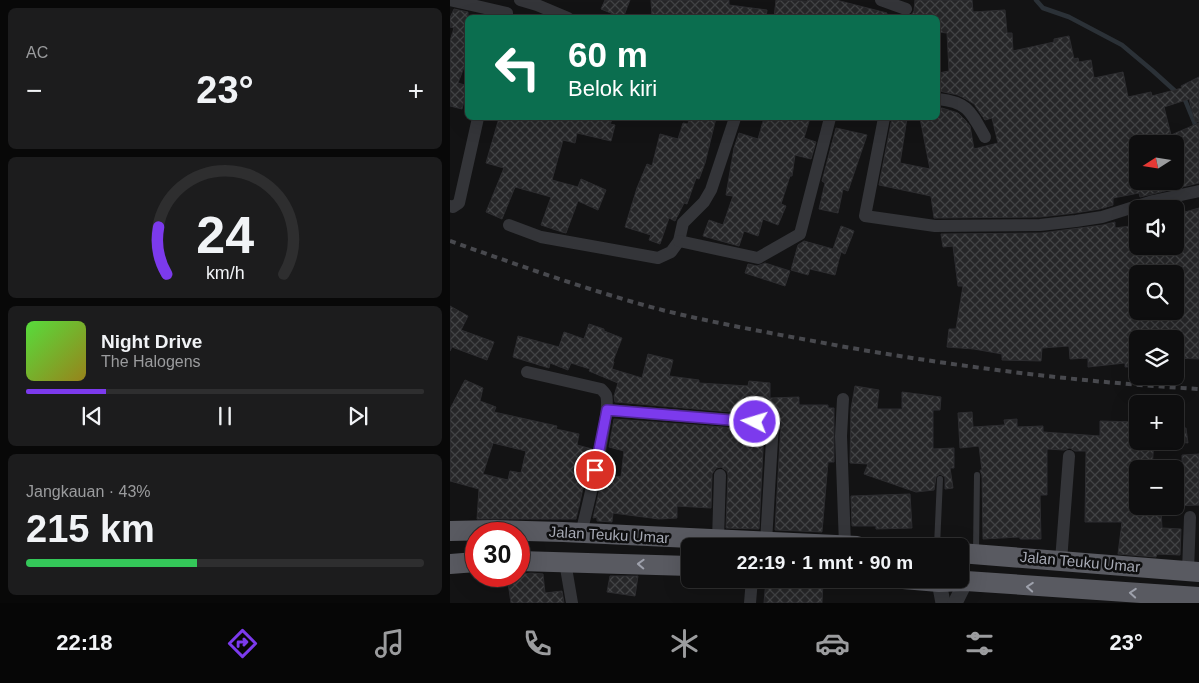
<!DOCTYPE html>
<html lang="id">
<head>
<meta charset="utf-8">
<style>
	:root { --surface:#0e0e0f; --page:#1c1c1d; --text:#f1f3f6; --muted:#9b9c9e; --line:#2e2e2f; --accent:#7c3aed }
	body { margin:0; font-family:Helvetica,sans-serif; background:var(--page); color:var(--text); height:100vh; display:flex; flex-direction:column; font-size:19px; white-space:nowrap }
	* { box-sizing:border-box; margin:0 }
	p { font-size:16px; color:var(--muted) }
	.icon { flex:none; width:28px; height:28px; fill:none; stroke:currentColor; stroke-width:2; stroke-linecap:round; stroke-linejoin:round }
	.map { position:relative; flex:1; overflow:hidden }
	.details { display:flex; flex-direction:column; gap:8px; padding:8px; background:#080808; width:450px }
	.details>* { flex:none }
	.guide { position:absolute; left:15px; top:15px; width:475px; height:105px; border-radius:8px; box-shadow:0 5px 20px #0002,0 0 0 1px var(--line); background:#0b6e4f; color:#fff; overflow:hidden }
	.needle { width:32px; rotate:258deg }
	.buttons { position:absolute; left:679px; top:135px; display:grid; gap:10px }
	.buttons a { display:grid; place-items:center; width:55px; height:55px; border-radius:8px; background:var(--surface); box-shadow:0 5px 20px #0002,0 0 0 1px var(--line); font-size:25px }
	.speed { position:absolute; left:15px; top:522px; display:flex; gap:10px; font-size:25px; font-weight:700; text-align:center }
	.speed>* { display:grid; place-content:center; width:65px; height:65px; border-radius:50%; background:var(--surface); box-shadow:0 5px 20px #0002,0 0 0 1px var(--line); line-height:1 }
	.speed .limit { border:8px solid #d22; background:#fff; color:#111 }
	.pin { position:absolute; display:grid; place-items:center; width:42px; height:42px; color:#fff; margin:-21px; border:2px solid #fff; border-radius:50%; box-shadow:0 1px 5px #0007 }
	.me { position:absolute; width:55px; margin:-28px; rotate:275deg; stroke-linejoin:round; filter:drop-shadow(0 0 4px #0008) }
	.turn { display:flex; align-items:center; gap:18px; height:105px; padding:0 20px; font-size:22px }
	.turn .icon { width:65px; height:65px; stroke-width:2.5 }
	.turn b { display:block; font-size:35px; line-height:42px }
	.big { font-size:38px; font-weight:700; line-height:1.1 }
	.details .tile { flex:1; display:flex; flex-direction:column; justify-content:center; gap:8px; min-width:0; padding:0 18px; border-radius:8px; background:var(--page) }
	.details .dial { align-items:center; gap:0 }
	.dial svg { height:130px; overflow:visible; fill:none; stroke:var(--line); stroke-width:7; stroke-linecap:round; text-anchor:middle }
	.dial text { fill:var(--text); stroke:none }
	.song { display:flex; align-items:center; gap:15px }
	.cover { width:60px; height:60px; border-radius:8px; background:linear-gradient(135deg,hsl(110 70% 55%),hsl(50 70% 35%)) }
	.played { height:5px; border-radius:2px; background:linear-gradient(90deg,var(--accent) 20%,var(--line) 20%) }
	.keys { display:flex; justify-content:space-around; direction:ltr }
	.heat { display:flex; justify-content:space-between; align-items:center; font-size:28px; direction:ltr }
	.charge { height:8px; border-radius:4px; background:linear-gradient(90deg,#34c759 43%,var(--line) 0) }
	.trip { position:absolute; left:231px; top:538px; width:288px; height:50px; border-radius:8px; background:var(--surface); box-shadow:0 5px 20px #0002,0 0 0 1px var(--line); font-weight:700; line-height:50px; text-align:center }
	.tab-bar { display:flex; height:80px; justify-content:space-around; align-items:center; background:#060606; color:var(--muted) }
	.tab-bar .icon { width:35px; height:35px }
	.tab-bar .active { color:var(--accent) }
	.tab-bar b { font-size:22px; color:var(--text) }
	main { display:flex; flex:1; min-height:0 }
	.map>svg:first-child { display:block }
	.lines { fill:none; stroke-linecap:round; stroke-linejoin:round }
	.stream { stroke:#2b3137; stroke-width:4.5 }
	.building { fill:url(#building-cross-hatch); stroke:#2d2d30; fill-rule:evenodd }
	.service { stroke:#343539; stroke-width:6 }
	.minor { stroke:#343539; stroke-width:12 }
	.tertiary { stroke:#343539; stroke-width:15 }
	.trunk { stroke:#595a61; stroke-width:20 }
	.rail { stroke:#48494e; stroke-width:4; stroke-dasharray:6 5; stroke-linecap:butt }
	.oneway { stroke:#9ea1ac }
	.route-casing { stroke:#51269a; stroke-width:12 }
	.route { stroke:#7c3aed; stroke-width:9 }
	.labels { text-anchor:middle; stroke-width:5; stroke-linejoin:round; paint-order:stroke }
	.street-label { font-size:15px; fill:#a6a9b4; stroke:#0e0e0f }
</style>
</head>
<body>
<main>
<section class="details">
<div class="tile"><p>AC</p>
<div class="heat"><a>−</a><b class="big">23°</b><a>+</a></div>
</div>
<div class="tile dial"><svg viewBox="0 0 100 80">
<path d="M14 69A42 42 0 1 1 86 69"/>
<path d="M14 69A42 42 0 0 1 9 40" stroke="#7c3aed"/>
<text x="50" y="56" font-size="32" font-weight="700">24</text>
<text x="50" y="72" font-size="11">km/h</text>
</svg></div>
<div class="tile">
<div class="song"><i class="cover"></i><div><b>Night Drive</b><p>The Halogens</p></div></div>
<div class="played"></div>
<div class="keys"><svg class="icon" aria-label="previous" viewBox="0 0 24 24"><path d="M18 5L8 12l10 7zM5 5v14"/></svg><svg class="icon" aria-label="pause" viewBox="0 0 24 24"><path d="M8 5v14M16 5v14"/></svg><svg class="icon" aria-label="next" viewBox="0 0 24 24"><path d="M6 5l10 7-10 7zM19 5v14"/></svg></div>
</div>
<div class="tile"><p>Jangkauan · 43%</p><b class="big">215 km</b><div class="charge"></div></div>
</section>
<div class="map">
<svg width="749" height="603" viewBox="0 0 749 603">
	<defs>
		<pattern id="building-cross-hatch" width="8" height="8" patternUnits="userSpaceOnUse" patternTransform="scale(1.25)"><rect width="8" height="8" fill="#262628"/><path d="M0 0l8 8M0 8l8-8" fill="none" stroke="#424345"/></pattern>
	</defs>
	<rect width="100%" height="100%" fill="#131314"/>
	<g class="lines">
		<polyline class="stream" points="586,0 593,8 619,17 672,45 703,71 735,100 749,134"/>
	</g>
	<g class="building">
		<polygon points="155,0 180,0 173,18 151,9"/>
		<polygon points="201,0 279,0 279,5 317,10 316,18 202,18"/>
		<polygon points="326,0 357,1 358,0 386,0 437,13 436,18 324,18"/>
		<path d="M 465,0 L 522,0 L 523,12 L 555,10 L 557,33 L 562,33 L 563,51 L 604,42 L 604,39 L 619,36 L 624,59 L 628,58 L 629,62 L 641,60 L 644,78 L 673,72 L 678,97 L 701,92 L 702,96 L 732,88 L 731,86 L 749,77 L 749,122 L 745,122 L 739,99 L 714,107 L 721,135 L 749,123 L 749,183 L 690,197 L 689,193 L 663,198 L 663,205 L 650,209 L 625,213 L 590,217 L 486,218 L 484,218 L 481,196 L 429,185 L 442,118 L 457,118 L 450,163 L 480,169 L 470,118 L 488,118 L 488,109 L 492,108 L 508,113 L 515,120 L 520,126 L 524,149 L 548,143 L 542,118 L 535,120 L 524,104 L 516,99 L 508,95 L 489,91 L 488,73 L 499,71 L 497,33 L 488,32 L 488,18 L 459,18 L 464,11 ZM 684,144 L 725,144 L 725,181 L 688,181 L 688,156 Z"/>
		<polygon points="4,9 18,12 18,57 8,83 18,86 12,109 0,106 0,41 4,28 0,27 0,18"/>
		<polygon points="49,118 163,118 160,124 165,125 161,141 127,133 125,143 113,140 102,180 128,187 131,179 156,190 148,210 128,201 116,233 112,232 91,225 101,197 65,187 52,219 36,212 54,168 36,163"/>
		<polygon points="239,118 266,118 255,163 249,179 246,178 237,204 234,203 225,221 219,218 210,244 199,240 201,235 175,227 187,188 197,164 202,166 210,134 228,139 233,123 238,124"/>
		<polygon points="314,118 360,118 354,138 366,142 361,159 345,155 342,176 340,176 331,204 336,206 328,225 313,219 308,236 294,231 289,246 253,236 259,220 273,225 283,196 276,195 284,148 289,133 308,139"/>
		<polygon points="386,128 417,135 398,191 393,189 388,213 369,209 375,183 372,181"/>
		<path d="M 733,203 L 735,212 L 749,208 L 749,359 L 725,358 L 725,339 L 688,339 L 688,367 L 675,367 L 675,363 L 638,367 L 638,358 L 620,359 L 619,346 L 592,348 L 591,361 L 552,360 L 552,354 L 524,349 L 497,347 L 499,329 L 506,329 L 513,286 L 508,286 L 503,246 L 493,247 L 491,234 L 591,233 L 653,225 L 665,222 L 665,228 L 688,225 L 688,246 L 725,246 L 725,205 ZM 688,274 L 725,274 L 727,308 L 725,308 L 725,311 L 688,311 Z"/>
		<polygon points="391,226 404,231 395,254 391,252 385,275 360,269 358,275 341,270 348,245 354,241 383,249"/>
		<polygon points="315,263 340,271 335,286 295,273 298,264 307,266"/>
		<polygon points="0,306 18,316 11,330 44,342 37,360 2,347 0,351"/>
		<polygon points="139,324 154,329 154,331 172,338 163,361 164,362 162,369 192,378 198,354 223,360 219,376 249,380 249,383 298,386 299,381 320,383 320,398 349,397 349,405 378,405 378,408 384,408 384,462 378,462 372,532 325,530 331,423 327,416 165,402 164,396 168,383 139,371 140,369 121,363 118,370 100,363 99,368 63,357 68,336 109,347 114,332 134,339"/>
		<path d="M 15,380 L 33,388 L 30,401 L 46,407 L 44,412 L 107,426 L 106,429 L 129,434 L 127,445 L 142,449 L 126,519 L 27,519 L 29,489 L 0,481 L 0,409 ZM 43,443 L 76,451 L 71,473 L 60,471 L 58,480 L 33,474 Z"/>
		<polygon points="405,386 429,390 427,409 452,409 452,392 491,397 490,410 483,410 483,449 504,448 504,468 500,468 503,488 495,489 495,477 490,474 486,477 484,490 466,492 414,474 418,464 400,463 401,409"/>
		<polygon points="522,412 523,427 555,425 554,420 567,419 567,427 593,426 593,432 650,436 650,421 688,422 688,441 704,441 702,469 688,469 688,508 711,508 712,528 731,529 730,555 707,554 706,557 668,554 672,522 635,522 636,451 625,451 620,448 614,450 597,449 597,495 590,495 591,539 570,539 570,537 533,539 532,475 530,470 532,470 529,446 510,448 508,413"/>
		<polygon points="164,419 314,430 309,529 276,528 278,475 277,471 271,467 266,468 262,474 261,508 227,506 227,518 209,519 163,513 162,522 147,521 147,517 143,518 153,475 171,477 174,451 159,447"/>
		<polygon points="725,428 736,428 738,443 725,442"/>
		<polygon points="749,454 749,505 725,506 725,481 732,481 732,455"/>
		<polygon points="460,494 462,528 426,529 426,526 402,526 401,496"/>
		<polygon points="81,573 93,574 95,593 112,591 114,603 61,603 57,576 73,576 73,574"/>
		<polygon points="160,576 188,576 185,596 157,592"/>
		<polygon points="316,579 373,582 372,603 314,603"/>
	</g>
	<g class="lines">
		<g class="service">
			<polyline points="487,546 490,479"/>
			<polyline points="526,552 527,475"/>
		</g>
		<g class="minor">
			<polyline points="0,0 57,13"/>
			<polyline points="70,0 87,5 118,18"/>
			<polyline points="431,0 456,9"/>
			<path d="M 488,99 C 518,102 521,112 535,137"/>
			<polyline points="434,118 415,216 485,226 590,225 626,221 652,217 703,201 749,191"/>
			<polyline points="0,206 3,207 9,203 28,118"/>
			<polyline points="59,225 91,237 208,258 221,252 229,241 233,223 254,202 261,190 285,118"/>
			<polyline points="229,241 308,258 350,234 380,118"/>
			<path d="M 77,372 L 151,389 C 153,391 155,393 156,395 C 162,410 136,512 131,534"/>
			<polyline points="393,399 391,436 395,545"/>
			<polyline points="157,410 323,423 316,542"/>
			<polyline points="268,540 270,475"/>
			<polyline points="611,561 619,456"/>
			<polyline points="115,562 122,603"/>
			<polyline points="738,571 740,517"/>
			<polyline points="300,603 302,579"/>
		</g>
		<g class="tertiary">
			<polyline points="489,582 493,603"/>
			<polyline points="505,603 516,581"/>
		</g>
		<g class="trunk">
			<polyline points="0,531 45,530 113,532 407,546"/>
			<polyline points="510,553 749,572"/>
			<polyline points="69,561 240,566"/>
			<polyline points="0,564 26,562"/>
			<polyline points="453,579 489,582 516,581 749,597"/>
		</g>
		<path class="rail" d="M 0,241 C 71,266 143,292 216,311 C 273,325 332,335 390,346 C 509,367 628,382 749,389"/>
	</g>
	<defs><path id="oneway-chevron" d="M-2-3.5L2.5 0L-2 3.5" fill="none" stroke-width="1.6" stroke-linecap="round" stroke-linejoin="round" transform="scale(1.25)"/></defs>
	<g class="oneway">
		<use href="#oneway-chevron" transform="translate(191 564) rotate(-178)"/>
		<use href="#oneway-chevron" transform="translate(580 587) rotate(-176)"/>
		<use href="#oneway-chevron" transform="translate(683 593) rotate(-176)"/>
	</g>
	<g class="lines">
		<defs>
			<polyline id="route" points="145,470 157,410 305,422"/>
		</defs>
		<use href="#route" class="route-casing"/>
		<use href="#route" class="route"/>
	</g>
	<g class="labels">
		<g class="street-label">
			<text transform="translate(159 535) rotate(3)" y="5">Jalan Teuku Umar</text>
			<text transform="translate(630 562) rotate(5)" y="5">Jalan Teuku Umar</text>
		</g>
	</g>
</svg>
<div class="buttons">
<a><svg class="needle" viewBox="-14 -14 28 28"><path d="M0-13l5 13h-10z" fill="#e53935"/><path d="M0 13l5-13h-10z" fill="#9b9c9e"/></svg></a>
<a><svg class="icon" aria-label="sound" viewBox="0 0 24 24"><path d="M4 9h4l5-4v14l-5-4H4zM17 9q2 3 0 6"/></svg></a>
<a><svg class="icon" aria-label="search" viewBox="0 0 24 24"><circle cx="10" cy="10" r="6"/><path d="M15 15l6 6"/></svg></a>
<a><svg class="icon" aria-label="layers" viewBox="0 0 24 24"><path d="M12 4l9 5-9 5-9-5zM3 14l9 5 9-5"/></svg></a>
<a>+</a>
<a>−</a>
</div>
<div class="speed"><div class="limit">30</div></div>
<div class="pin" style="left:145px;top:470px;background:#d93025"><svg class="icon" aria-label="arrive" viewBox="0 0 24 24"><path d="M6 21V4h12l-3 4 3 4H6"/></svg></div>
<svg class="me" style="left:305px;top:422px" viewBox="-20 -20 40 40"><circle r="17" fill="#7c3aed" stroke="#fff" stroke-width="3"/><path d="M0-11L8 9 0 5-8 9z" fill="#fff"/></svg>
<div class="trip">22:19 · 1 mnt · 90 m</div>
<div class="guide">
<div class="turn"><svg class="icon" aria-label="left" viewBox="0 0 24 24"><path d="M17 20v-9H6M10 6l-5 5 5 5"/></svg><div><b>60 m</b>Belok kiri</div></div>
</div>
</div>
</main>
<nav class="tab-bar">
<b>22:18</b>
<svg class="icon active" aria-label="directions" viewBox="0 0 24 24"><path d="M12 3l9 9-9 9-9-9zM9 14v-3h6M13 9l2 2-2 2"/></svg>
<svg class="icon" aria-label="music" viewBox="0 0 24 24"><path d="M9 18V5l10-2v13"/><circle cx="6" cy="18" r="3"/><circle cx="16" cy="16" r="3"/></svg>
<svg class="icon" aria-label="phone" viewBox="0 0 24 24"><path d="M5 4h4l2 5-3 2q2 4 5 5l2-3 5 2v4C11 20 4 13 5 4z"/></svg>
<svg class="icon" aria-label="climate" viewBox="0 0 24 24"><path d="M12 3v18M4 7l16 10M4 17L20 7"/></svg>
<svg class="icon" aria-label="car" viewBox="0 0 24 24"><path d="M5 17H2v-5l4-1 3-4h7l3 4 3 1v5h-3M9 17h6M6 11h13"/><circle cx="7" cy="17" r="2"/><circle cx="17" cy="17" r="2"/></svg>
<svg class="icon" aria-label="filters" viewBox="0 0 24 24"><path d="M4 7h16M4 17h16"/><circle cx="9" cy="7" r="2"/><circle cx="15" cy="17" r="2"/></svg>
<b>23°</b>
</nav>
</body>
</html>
